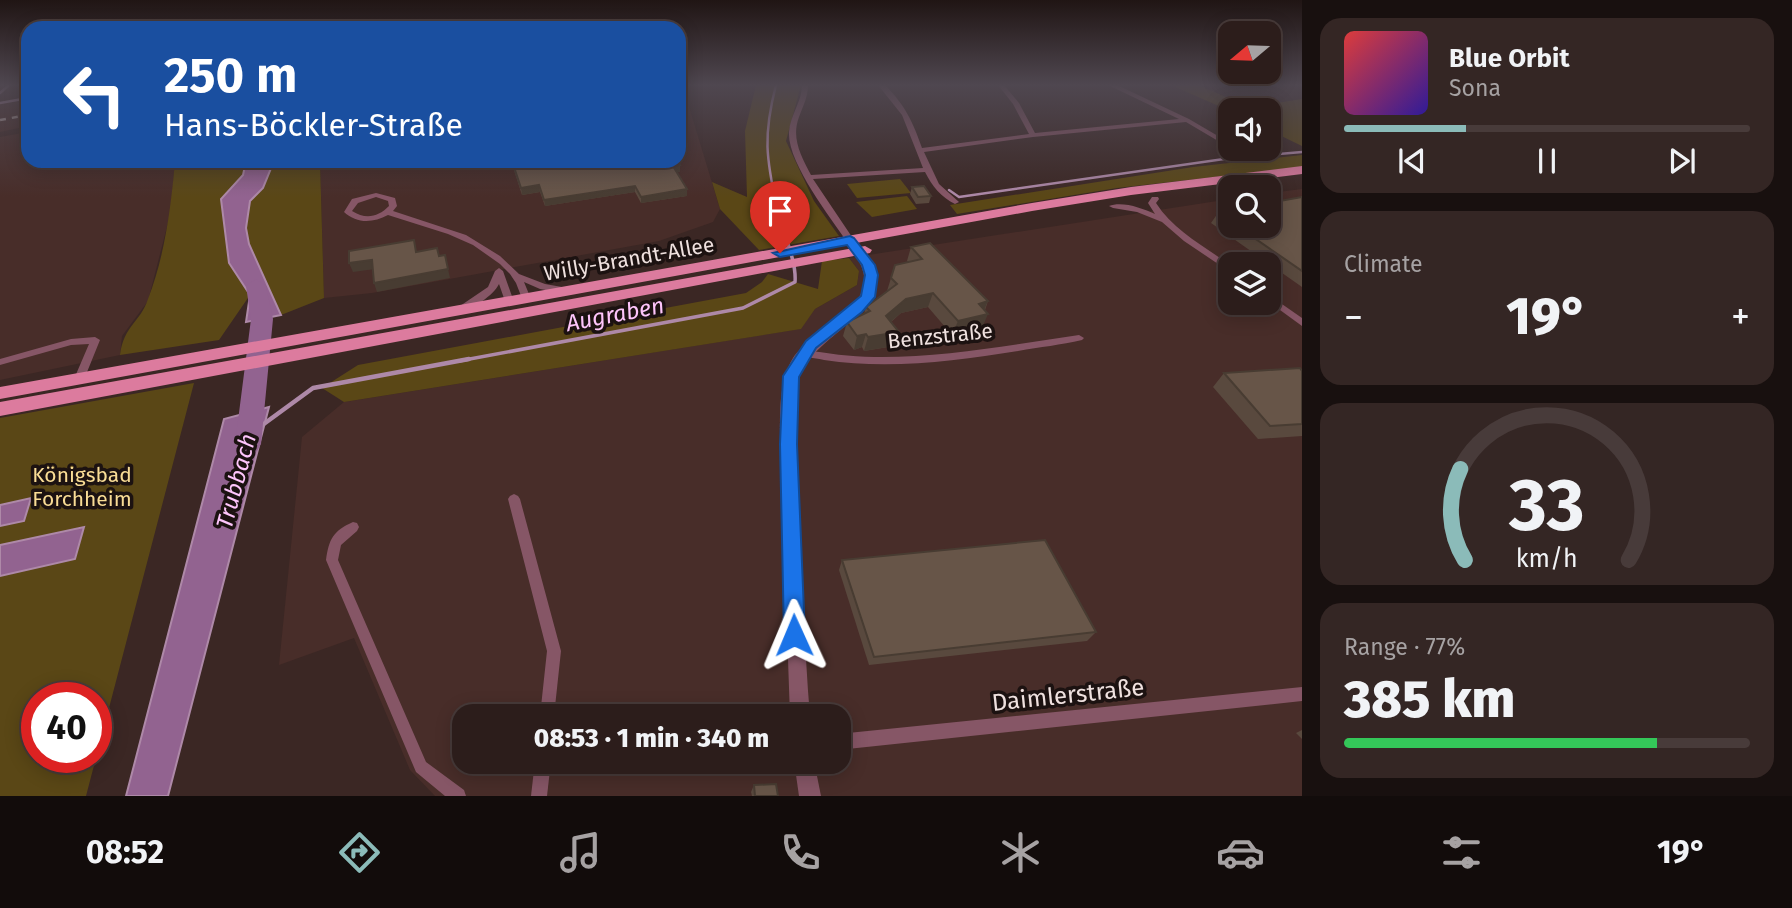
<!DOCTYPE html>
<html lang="en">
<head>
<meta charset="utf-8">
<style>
	:root { --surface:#2c1d1b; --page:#342624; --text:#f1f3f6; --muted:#a6a2a3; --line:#483b3a; --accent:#8bbbb9 }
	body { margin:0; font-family:"Fira Sans",sans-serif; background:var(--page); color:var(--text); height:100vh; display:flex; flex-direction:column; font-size:26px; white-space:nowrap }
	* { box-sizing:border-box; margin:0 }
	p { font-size:23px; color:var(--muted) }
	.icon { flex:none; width:38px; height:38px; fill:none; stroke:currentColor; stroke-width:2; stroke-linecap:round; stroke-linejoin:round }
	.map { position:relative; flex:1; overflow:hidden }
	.panel { display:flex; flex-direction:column; gap:18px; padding:18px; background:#18100f; width:490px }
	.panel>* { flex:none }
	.guide { position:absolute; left:21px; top:21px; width:665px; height:147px; border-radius:21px; box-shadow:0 4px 18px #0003,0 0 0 2px var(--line); background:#1a4fa0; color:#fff; overflow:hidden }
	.needle { width:46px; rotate:251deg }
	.fabs { position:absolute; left:1218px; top:21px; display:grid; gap:14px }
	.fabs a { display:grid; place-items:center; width:63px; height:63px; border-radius:14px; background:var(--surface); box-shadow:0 4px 18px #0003,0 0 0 2px var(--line); font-size:35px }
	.speed { position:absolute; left:21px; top:682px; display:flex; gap:14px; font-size:35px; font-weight:700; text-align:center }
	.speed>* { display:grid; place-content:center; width:91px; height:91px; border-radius:50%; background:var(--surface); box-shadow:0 4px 18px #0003,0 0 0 2px var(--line); line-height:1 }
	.speed .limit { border:10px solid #d22; background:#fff; color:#111 }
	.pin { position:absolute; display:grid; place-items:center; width:60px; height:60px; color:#fff; margin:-72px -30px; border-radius:50% 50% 50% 0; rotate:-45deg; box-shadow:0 0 7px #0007 }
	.pin .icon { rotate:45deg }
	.me { position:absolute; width:77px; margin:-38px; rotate:359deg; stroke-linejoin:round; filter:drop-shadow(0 0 5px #0008) }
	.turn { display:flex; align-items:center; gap:24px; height:147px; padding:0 28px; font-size:32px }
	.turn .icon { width:91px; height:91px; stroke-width:2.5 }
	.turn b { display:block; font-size:49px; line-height:60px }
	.big { font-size:52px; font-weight:800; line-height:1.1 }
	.panel .widget { flex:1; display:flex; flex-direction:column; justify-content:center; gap:10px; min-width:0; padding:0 24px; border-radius:21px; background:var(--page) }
	.panel .dial { align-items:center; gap:0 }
	.dial svg { height:182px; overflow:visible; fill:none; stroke:var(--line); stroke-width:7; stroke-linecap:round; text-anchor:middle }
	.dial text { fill:var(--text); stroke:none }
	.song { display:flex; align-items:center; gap:21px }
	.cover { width:84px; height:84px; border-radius:10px; background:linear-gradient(135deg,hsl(0 70% 55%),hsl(250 70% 35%)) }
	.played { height:7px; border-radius:4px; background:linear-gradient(90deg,var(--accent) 30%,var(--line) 30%) }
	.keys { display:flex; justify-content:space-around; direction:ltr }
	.heat { display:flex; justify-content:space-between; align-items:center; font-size:38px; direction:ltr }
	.charge { height:10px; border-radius:5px; background:linear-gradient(90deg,#34c759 77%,var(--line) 0) }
	.trip { position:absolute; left:452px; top:704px; width:399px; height:70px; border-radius:21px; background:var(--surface); box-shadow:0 4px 18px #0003,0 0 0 2px var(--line); font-weight:800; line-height:70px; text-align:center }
	.tab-bar { display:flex; height:112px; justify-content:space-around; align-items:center; background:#120c0b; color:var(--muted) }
	.tab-bar .icon { width:49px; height:49px }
	.tab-bar .current { color:var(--accent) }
	.tab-bar b { font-size:32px; color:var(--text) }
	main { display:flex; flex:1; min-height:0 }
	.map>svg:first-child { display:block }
	.built { fill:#482d29; fill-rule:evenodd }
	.green { fill:#5a4716; fill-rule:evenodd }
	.water { fill:#926390; stroke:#ae89a8; stroke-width:2 }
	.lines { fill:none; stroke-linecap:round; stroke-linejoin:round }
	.stream-far2 { stroke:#ae89a8; stroke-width:2.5 }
	.stream-far1 { stroke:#ae89a8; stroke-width:3.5 }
	.stream { stroke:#ae89a8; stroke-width:4.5 }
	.river { fill:#926390; fill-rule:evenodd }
	.minor { fill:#865666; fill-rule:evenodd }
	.tertiary { fill:#865666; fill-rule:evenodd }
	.primary { fill:#dc7b9e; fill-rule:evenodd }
	.rail { stroke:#b6a6a4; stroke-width:2.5; stroke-dasharray:6 6; stroke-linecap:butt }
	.wall { fill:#59493e }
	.shaded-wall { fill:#483c32 }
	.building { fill:#675548; stroke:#483c32; stroke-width:2 }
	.route { fill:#1a73e8; stroke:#114b97; stroke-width:2 }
	.labels { text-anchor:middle; stroke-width:7; stroke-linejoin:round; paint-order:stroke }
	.street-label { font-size:21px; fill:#efe1df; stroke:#1c1211 }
	.park-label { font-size:21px; fill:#f9dc95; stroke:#1c1211 }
	.water-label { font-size:23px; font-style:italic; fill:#fec5fb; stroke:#1c1211 }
	.near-street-label { font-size:24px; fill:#efe1df; stroke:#1c1211 }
</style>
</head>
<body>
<main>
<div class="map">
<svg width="1302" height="796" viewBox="0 0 1302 796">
	<rect width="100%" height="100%" fill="#3b2724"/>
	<g class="built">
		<polygon points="679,85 683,87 720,209 713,222 659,241 372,293 324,298 320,161 679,161"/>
		<polygon points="28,99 28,126 0,132 0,104"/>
		<polygon points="28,132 28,161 175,161 171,211 148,301 122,336 120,355 0,380 0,137"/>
		<path d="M 1302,189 L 1302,796 L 435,796 L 410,770 L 354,638 L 279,665 L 302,437 L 344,402 L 800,329 L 815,309 L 857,285 L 859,271 L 849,258 L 1230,199 L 1230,226 L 1269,226 L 1269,193 ZM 1230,264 L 1269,264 L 1269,303 L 1230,303 ZM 464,716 L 838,716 L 838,761 L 464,761 Z"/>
	</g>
	<g class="green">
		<polygon points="756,85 801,85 786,141 814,201 839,236 759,250 720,209 712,182 747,197 745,131"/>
		<polygon points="1171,85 1198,85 1250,107 1302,99 1302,146 1269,130 1269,110 1230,111"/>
		<polygon points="1302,155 1302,167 1117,188 957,214 950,205 1193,167"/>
		<path d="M 175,161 L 246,161 L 243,175 L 221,199 L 229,263 L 250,295 L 219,340 L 120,355 C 124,325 140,323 148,299 C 165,255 171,207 175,161 Z"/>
		<polygon points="274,161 320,161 324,298 281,315 249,244 246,228 250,201 263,188"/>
		<polygon points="900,179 911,193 857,198 847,184"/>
		<polygon points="907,196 917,209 872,217 856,202"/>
		<polygon points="849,258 859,271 857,285 815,309 801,329 344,402 322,388 358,365 746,293 762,282 768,274 818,289 822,261"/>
		<path d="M 194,383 L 86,796 L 0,796 L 0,418 ZM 37,698 L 96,698 L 96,758 L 37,758 Z"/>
	</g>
	<g class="water">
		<polygon points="246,161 274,161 263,188 250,201 246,228 249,244 281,315 246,322 250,295 229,263 221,199 243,175"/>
		<polygon points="269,407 168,796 126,796 224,419"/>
		<polygon points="31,498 24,521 0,526 0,505"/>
		<polygon points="84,527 75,559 0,576 0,545"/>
	</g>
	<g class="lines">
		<g class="stream-far2">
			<path d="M 776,85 C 763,135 766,158 777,208"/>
			<polyline points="0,93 9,85"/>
			<polyline points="0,103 28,98"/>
			<polyline points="1257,156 1302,152"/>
			<polyline points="949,190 959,197 1238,157"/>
			<polyline points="783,208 788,206"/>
		</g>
		<g class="stream-far1">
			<polyline points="776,210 788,206"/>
			<path d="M 459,361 L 743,308 L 795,282 C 797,260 781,229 776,206"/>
		</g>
		<polyline class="stream" points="261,426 313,388 469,359"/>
		<polygon class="river" points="256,279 266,286 273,319 261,444 257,451 248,454 239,451 235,444 251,319 246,286"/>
		<g class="minor">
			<path d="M 802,85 L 808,85 C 808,97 803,106 799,117 C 791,138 801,156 811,175 L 923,168 L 902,115 L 878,85 L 885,85 C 905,105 913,122 922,148 L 1029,134 L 1013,104 L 998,85 L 1004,85 L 1019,103 L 1035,133 L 1179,119 L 1108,85 L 1117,85 L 1189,119 L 1230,143 L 1230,148 L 1186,122 L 1033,137 L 924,152 L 939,184 L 959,202 L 955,204 C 941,197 932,186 925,172 L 813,179 L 854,240 L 850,243 L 847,242 C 830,217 787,162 789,132 C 790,115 802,102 802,85 Z"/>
			<polygon points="1230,149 1239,149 1254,159 1247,161"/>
			<path d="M 376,193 L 395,198 L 397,206 L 393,211 L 466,235 L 500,256 L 519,274 L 545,284 L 562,287 L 567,290 L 562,293 L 540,289 L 524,282 L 531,299 L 526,302 L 523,301 L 516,283 L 510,274 L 500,264 L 473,245 L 448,234 L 388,215 C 373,223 357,224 344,212 L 352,199 ZM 376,197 L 388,201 L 389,206 C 378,217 366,220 352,211 L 358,203 Z"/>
			<path d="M 1152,197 L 1158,197 L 1159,199 L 1156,203 C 1174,231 1204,246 1230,265 L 1230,272 L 1184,241 L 1162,222 L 1137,212 L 1113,208 L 1109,206 C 1122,201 1142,208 1155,214 L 1148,203 Z"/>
			<path d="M 499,268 L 503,271 L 514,302 L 512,304 L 506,304 L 499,284 C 494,295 472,310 460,310 L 458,308 L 460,306 L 488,287 L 495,271 Z"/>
			<polygon points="1269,295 1302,318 1302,326 1269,302"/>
			<path d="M 1079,335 L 1084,338 L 1082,340 C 1061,345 1040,347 1018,351 C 955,361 889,370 824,360 C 816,358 806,358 799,353 L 804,350 C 827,353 850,357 874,357 C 943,358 1011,345 1079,335 Z"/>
			<polygon points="95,337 100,340 83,382 75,382 74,379 89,344 71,345 0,365 0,359 71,339"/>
			<polygon points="514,494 518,496 520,499 561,651 554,716 540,716 547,651 508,499 510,496"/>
			<path d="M 353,522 L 357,523 L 359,527 L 357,531 L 341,545 L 338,560 L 426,762 L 464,790 L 466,796 L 445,796 L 416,772 L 326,560 C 329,539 333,531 353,522 Z"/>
			<polygon points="1302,687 1302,701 838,750 838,734"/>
			<polygon points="535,761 551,761 547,796 531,796"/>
		</g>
		<g class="tertiary">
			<path d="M 859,248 C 866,251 868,257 871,264 C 896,313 809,335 798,381 C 788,420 797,463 799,503 C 803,574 804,645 810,716 L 790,716 L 780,432 C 780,407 780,379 793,358 C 812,330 867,313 864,276 C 863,267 857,258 853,251 Z"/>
			<polygon points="794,761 814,761 821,796 799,796"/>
		</g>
		<g class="primary">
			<polygon points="1302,166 1302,174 1131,195 1032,211 0,399 0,387 1032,203 1131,187"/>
			<polygon points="865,246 872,250 870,253 0,416 0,402"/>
		</g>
		<polyline class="rail" points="0,120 28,115"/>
	</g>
	<g class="wall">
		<polygon points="511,161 677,161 680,165 680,172 677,172 687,196 641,203 635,192 545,206 540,192 522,195"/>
		<polygon points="912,187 931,196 929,203 916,204 910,194"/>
		<polygon points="1302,197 1302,287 1211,223 1218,213 1230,211 1230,226 1269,226"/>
		<polygon points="911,247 988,301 985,310 982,328 952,335 928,307 901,313 891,322 899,332 894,346 864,351 862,347 854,350 843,336 847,322 864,314 866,307 887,291 895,265 909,262 907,261"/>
		<polygon points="1302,371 1302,436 1258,439 1213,387 1224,373"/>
		<polygon points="842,560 1096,632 1087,641 869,665 839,570"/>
		<polygon points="1302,730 1302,739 1296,733"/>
		<polygon points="754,785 778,796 752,796 751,792"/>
	</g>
	<g class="shaded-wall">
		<polygon points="680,165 680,172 673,173 673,166"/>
		<polygon points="539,185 540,192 522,195 521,188"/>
		<polygon points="635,186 635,192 545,206 544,200"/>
		<polygon points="687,189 687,196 641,203 641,197"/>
		<polygon points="445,255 450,278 377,292 374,283"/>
		<polygon points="372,260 375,269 353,272 349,263"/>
		<polygon points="933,293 928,307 901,313 881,330 886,316 906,299"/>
		<polygon points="988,301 982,315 988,314 982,328 952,335 958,321 979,304"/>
		<polygon points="899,332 894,346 864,351 868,337"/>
		<polygon points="866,334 862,347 854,350 857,336"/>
	</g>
	<g class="building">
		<polygon points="512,161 677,161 680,165 673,166 687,189 641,197 635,186 544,200 539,185 521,188"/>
		<polygon points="924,186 931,196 918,197 912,187"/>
		<polygon points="1302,197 1302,271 1237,226 1269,226 1269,203"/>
		<polygon points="1230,211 1230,221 1218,213"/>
		<polygon points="414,240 416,252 437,248 439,256 445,255 448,269 374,283 372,260 349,263 349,251"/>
		<polygon points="930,243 988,301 979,304 988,314 958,321 933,293 906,299 886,316 899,332 868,337 866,334 857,336 847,322 870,311 866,307 897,284 891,278 895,265 922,259 911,247"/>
		<polygon points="1300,368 1302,371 1302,424 1270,426 1224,373"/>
		<polygon points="1045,540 1096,632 874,657 842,560"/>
		<polygon points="776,784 778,796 755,796 754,785"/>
	</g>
	<linearGradient id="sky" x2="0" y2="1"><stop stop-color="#201514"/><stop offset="0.43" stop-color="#4f4750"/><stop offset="1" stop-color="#4f4750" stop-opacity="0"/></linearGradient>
	<rect width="1302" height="197" fill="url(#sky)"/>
	<polygon class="route" points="850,236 854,238 875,265 878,275 875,297 862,312 816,348 799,377 797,444 805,635 802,642 794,644 787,642 784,635 780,444 783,376 806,341 861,296 865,275 862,265 847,245 780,257 773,253"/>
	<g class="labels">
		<g class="street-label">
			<text transform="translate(629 259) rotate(-10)" y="7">Willy-Brandt-Allee</text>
			<text transform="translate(940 336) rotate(-6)" y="7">Benzstraße</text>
		</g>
		<g class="park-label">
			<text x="82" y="482">Königsbad<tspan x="82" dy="24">Forchheim</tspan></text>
		</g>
		<g class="water-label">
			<text transform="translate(615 314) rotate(-11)" y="8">Augraben</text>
			<text transform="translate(236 481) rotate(-75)" y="8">Trubbach</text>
		</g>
		<g class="near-street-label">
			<text transform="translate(1068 695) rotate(-6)" y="8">Daimlerstraße</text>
		</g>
	</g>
</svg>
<div class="fabs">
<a><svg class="needle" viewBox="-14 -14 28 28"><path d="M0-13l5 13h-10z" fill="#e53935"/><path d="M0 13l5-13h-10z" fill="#a6a2a3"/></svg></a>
<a><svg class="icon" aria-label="sound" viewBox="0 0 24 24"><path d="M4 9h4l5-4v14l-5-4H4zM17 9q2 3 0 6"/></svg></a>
<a><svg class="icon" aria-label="search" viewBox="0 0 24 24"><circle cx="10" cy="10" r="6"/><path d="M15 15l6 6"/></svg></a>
<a><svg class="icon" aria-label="layers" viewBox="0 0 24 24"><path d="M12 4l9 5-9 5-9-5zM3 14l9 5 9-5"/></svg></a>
</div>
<div class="speed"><div class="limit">40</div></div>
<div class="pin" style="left:780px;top:253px;background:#d93025"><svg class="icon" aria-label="arrive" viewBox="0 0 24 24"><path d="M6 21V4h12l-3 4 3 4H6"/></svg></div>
<svg class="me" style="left:794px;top:635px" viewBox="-20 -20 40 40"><path d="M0-17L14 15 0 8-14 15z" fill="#1a73e8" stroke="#fff" stroke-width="4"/></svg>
<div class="trip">08:53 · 1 min · 340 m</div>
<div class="guide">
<div class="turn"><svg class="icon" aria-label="left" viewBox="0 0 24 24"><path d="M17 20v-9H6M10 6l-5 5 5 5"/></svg><div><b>250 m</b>Hans-Böckler-Straße</div></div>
</div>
</div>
<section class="panel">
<div class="widget">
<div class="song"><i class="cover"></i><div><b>Blue Orbit</b><p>Sona</p></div></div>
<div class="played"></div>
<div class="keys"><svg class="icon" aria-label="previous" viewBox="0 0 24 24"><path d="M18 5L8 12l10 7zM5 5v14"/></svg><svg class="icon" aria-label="pause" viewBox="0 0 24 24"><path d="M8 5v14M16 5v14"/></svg><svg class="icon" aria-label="next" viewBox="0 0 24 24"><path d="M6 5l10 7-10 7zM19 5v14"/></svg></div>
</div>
<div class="widget"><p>Climate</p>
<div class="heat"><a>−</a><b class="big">19°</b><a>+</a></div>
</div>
<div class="widget dial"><svg viewBox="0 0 100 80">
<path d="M14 69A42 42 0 1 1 86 69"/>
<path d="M14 69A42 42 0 0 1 12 29" stroke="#8bbbb9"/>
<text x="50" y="56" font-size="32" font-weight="700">33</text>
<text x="50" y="72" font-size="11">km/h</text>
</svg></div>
<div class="widget"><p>Range · 77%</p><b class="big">385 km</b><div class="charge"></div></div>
</section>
</main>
<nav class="tab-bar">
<b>08:52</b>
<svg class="icon current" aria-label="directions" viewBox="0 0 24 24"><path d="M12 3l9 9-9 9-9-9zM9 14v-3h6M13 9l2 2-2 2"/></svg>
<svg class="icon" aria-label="music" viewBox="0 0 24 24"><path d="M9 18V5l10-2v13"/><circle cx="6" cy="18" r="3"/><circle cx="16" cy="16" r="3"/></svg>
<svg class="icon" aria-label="phone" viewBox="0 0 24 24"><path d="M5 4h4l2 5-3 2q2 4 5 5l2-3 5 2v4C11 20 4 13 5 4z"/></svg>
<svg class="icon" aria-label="climate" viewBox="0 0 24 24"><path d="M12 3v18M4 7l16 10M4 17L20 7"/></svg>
<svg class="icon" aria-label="car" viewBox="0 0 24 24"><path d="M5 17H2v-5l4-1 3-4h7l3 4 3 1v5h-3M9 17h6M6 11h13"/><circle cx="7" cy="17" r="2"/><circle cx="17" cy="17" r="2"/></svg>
<svg class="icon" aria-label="filters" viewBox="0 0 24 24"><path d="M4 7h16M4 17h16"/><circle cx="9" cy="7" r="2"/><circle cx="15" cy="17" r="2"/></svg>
<b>19°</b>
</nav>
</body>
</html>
